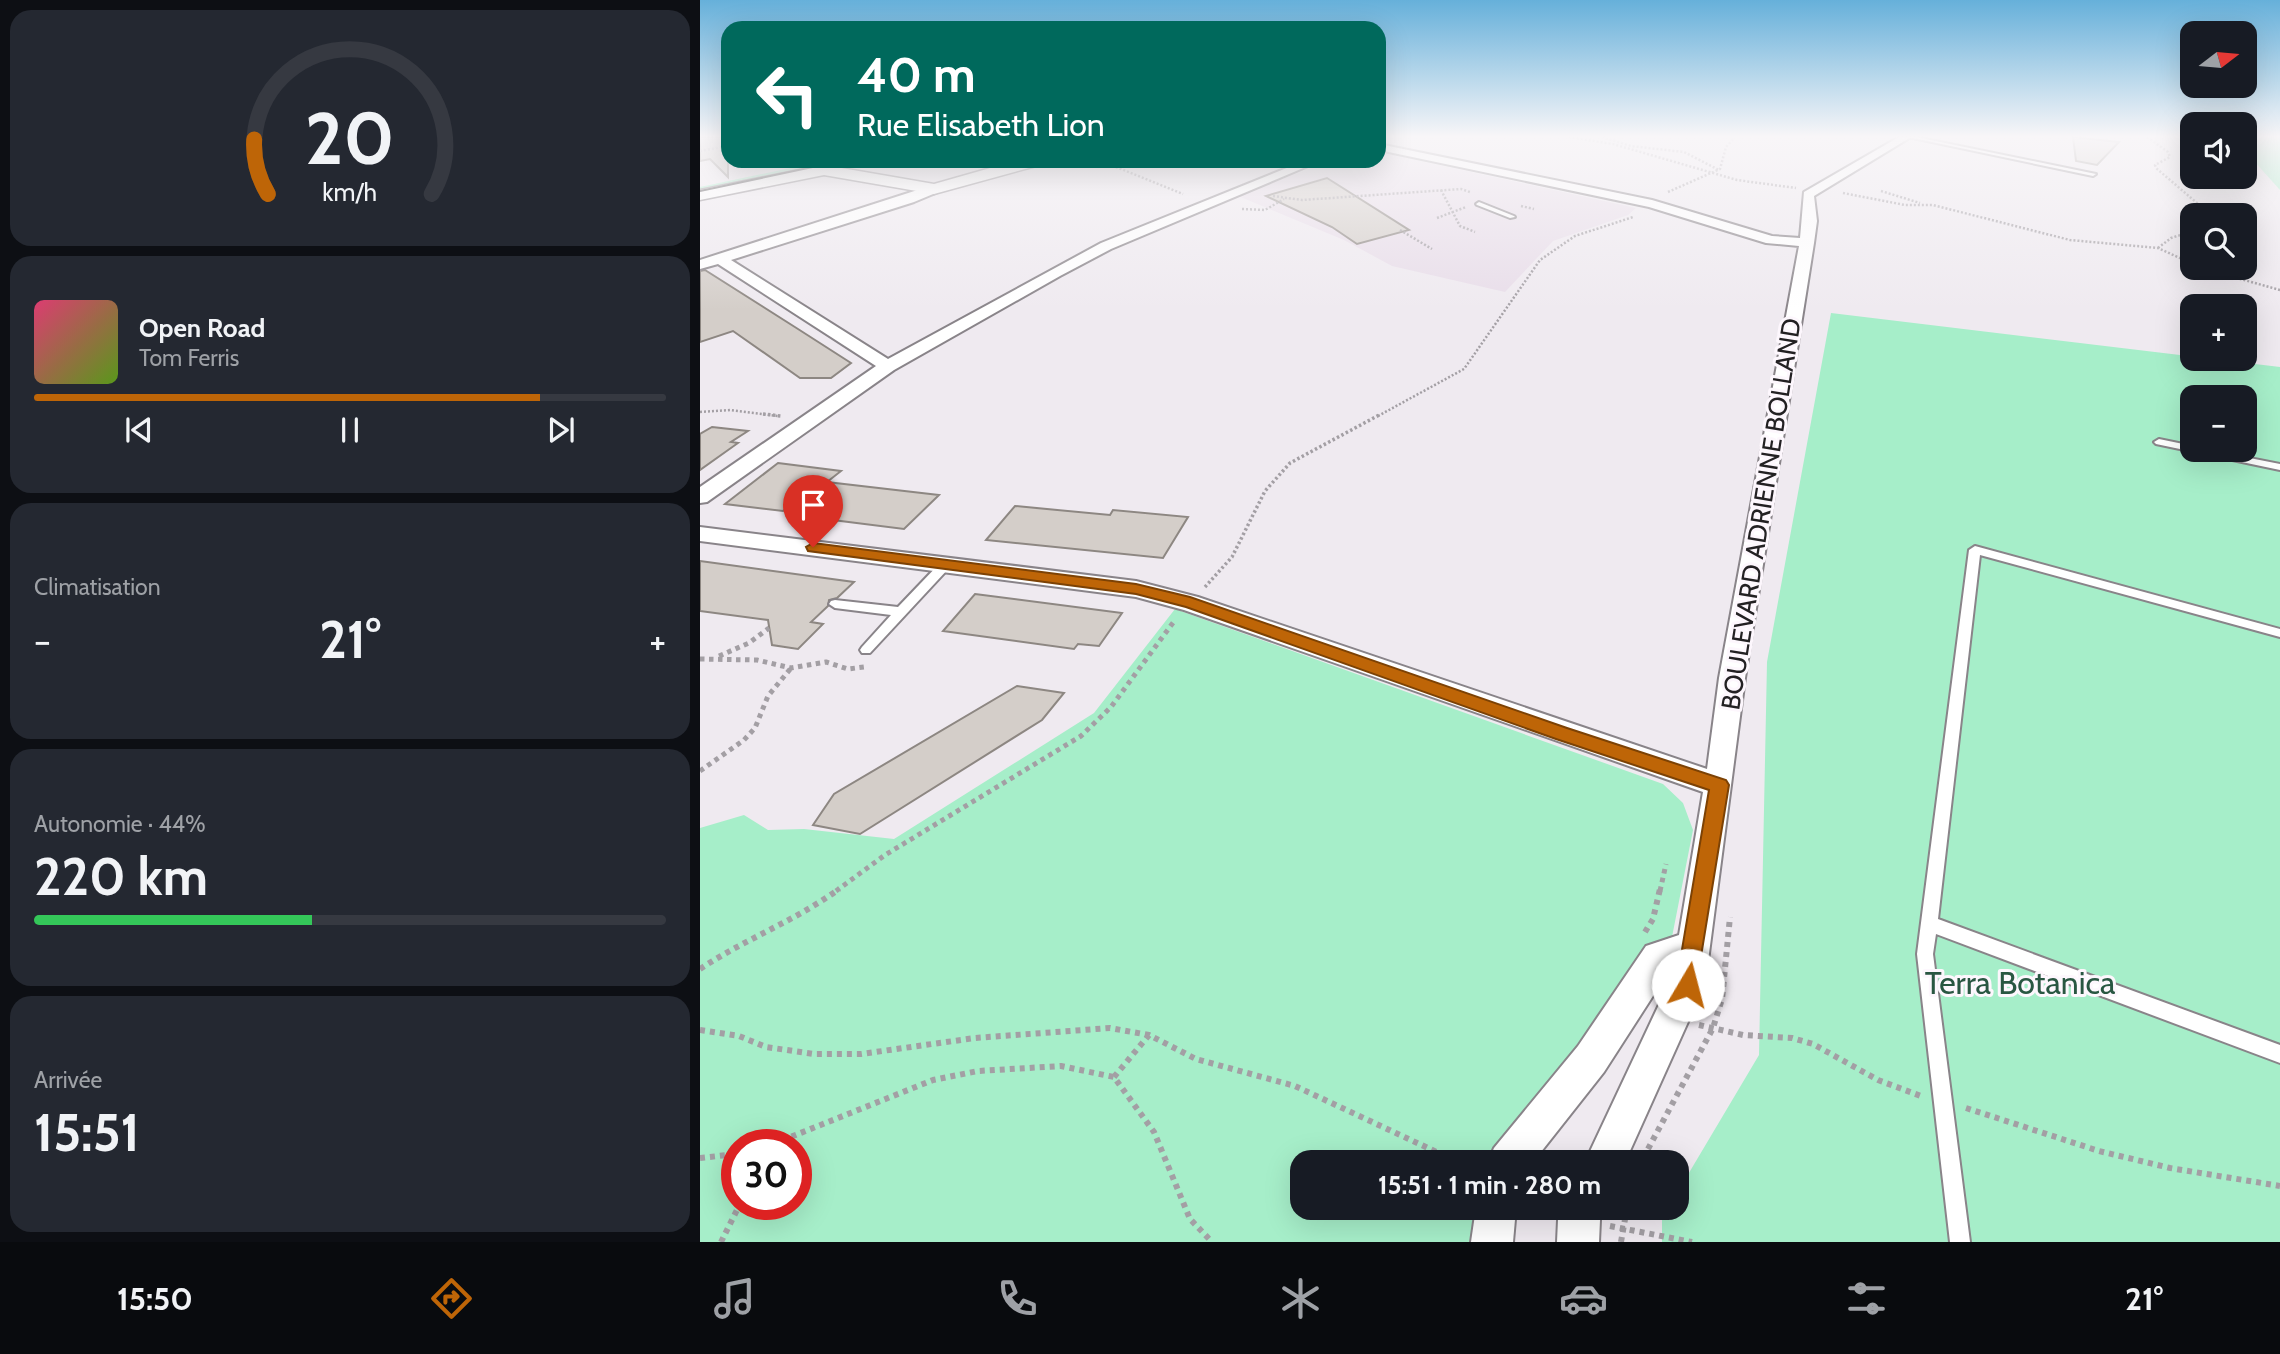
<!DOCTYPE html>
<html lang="fr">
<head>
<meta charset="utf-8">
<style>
	:root { --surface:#171b24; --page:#242831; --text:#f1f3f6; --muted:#9ea1a6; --line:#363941; --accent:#be6507 }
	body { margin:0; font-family:Cabin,sans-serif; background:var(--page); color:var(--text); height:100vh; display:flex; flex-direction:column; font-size:26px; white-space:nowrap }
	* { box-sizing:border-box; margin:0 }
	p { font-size:23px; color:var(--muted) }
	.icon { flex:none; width:38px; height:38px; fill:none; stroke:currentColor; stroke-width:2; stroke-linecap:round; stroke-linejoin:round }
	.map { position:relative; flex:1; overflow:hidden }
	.side { display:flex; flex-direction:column; gap:10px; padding:10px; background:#0d0f14; width:700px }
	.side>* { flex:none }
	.hud { position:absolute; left:21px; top:21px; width:665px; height:147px; border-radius:21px; box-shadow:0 7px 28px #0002; background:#00695c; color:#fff; overflow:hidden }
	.needle { width:46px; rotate:74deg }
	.buttons { position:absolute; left:1480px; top:21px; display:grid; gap:14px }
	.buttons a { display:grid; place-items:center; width:77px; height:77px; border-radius:14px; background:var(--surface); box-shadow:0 7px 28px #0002; font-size:35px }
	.speed { position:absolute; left:21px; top:1129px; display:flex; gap:14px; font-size:35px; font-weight:700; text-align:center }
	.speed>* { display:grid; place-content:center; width:91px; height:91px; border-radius:50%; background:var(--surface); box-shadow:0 7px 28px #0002; line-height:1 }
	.speed .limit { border:10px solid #d22; background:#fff; color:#111 }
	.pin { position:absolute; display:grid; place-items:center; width:60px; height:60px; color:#fff; margin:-72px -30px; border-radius:50% 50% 50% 0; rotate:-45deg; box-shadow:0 0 7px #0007 }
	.pin .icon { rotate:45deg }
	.me { position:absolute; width:77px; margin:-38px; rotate:8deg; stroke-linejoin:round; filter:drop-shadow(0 0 5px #0008) }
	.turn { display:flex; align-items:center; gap:24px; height:147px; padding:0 21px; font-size:32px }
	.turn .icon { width:91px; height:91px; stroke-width:2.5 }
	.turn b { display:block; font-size:49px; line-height:60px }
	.big { font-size:52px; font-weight:800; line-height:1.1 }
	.side .tile { flex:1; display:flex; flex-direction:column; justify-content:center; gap:10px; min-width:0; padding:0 24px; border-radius:21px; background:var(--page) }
	.side .dial { align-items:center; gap:0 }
	.dial svg { height:182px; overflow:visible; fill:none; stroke:var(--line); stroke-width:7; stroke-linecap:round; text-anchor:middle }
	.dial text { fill:var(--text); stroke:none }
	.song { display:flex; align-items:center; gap:21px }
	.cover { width:84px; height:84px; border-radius:10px; background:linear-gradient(135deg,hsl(340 70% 55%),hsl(90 70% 35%)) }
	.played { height:7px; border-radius:4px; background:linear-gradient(90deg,var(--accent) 80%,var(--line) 80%) }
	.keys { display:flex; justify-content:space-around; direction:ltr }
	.heat { display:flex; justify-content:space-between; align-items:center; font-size:38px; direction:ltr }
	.charge { height:10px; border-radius:5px; background:linear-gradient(90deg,#34c759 44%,var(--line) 0) }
	.trip { position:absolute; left:590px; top:1150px; width:399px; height:70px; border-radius:21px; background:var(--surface); box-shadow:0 7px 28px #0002; font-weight:800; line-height:70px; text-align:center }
	.menu { display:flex; height:112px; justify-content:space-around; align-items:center; background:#090b0e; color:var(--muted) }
	.menu .icon { width:49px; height:49px }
	.menu .active { color:var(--accent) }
	.menu b { font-size:32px; color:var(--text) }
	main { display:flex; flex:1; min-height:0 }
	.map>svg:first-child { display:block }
	.built { fill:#e8dde9 }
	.green { fill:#a6eec9; fill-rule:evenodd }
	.building { fill:#d4cec9; stroke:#8d8782; stroke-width:2 }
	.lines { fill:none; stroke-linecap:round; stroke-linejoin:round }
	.service-casing { stroke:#898489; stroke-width:4 }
	.minor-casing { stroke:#898489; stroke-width:4 }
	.secondary-casing { stroke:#898489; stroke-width:3 }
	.path-far3 { stroke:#a39fa4; stroke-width:2.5; stroke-dasharray:2 2; stroke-linecap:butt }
	.path-far2 { stroke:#a39fa4; stroke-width:3.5; stroke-dasharray:2.5 2.5; stroke-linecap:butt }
	.path-far1 { stroke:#a39fa4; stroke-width:5; stroke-dasharray:4.5 4.5; stroke-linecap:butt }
	.path { stroke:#a39fa4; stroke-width:6; stroke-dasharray:5 5; stroke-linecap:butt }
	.service { fill:#fff; fill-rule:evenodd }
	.minor { fill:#fff; fill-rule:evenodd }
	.secondary { fill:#fff; fill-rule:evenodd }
	.tram { stroke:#3e3c3e; stroke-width:2 }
	.route { fill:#be6507; stroke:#7c4205; stroke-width:2 }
	.labels { text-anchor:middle; stroke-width:6; stroke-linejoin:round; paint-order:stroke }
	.street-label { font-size:26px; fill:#232123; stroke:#fdf7fd }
	.near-park-label { font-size:32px; fill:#295742; stroke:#fdf7fd }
</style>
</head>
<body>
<main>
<section class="side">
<div class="tile dial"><svg viewBox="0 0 100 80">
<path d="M14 69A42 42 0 1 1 86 69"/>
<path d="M14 69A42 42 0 0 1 8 45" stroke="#be6507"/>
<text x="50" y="56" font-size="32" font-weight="700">20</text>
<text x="50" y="72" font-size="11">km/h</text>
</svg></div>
<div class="tile">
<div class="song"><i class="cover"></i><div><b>Open Road</b><p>Tom Ferris</p></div></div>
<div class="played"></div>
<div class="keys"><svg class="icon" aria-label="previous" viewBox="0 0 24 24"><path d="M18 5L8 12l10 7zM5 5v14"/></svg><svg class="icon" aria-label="pause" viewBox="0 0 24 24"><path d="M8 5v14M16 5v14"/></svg><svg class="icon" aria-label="next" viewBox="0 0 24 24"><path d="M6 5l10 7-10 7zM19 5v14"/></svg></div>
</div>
<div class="tile"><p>Climatisation</p>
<div class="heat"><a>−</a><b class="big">21°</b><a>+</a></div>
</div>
<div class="tile"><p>Autonomie · 44%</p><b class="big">220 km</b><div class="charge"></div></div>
<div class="tile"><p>Arrivée</p><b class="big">15:51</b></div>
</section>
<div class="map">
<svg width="1580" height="1242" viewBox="0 0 1580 1242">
	<rect width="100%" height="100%" fill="#efeaf0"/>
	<polygon class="built" points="679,152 936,208 928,215 853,241 805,292 692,266 644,240 538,196 629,161 679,161"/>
	<g class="green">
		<polygon points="1545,137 1580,137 1580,190 1545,151"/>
		<polygon points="124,161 168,161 0,193 0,187"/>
		<path d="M 1131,313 L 1580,367 L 1580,1242 L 962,1242 L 962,1217 L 968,1208 L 976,1208 L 977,1193 L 1059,1055 L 1067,662 ZM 1493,397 L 1545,397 L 1545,450 L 1493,450 Z"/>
		<path d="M 475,609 L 963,784 L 983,803 L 993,830 L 972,937 L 811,1162 L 602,1162 L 602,1208 L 796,1208 L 790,1242 L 0,1242 L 0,828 L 44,815 L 68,830 L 104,829 L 194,839 L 394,713 ZM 37,1144 L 96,1144 L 96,1204 L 37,1204 Z"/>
	</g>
	<g class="building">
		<polygon points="0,137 28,137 28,177 10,159 0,161"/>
		<polygon points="1373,137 1419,142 1397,165 1376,161"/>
		<polygon points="627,178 709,230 657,244 632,227 566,196"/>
		<polygon points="5,270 98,329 151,363 131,378 100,378 33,331 0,342 0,271"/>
		<polygon points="12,427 48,431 31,442 38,443 0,470 0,434"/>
		<polygon points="78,463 141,471 127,482 239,495 204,529 117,518 108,507 90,505 83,511 25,504"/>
		<polygon points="315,506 410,515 413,510 488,517 463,558 286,540"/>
		<polygon points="0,561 154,582 137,598 129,600 128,606 111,622 123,624 98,649 72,645 68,620 0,611"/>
		<polygon points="275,594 422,613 399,646 378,644 374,649 243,631"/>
		<polygon points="317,686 364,693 342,720 160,834 113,825 134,794"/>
	</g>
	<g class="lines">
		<defs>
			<g id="service">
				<polygon points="1208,137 1216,137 1396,174 1393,176"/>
				<polygon points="779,202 814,216 815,217 810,218 777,205 776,204"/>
				<polygon points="1459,439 1493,446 1493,450 1509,450 1580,464 1580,470 1456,444 1454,442"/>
				<polygon points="1275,546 1580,629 1580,637 1280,555 1238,919 1580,1045 1580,1063 1236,934 1233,954 1270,1242 1250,1242 1217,954 1269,550"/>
				<polygon points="245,561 249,562 251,565 249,568 170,653 162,653 160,650 162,647 191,615 135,608 129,604 131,601 135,600 198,607 241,562"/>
			</g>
			<g id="minor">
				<polygon points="1199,137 1211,137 1114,196 1117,221 1114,243 1045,678 1005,984 925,1162 885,1162 971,979 973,970 969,971 904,1072 833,1162 788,1162 794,1148 878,1046 946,946 979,935 1003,792 484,610 436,597 0,541 0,527 436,581 498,597 1007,769 1019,678 1099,246 1066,243 949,207 679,150 679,144 952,200 1072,236 1100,238 1104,192"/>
				<polygon points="604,161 620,161 411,249 360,276 194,370 7,502 0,503 0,487 176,366 18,264 0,269 0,260 230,186 238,186 238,192 214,202 31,260 188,359 401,243"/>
				<polygon points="776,1208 816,1208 813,1242 771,1242"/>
				<polygon points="864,1208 904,1208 900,1220 899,1242 857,1242 858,1220"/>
			</g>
			<polygon id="secondary" points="315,161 342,161 340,165 234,194 124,175 0,200 0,190 124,165 234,184"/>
		</defs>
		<use href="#service" class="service-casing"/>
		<use href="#minor" class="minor-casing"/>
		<use href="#secondary" class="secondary-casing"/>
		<g class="path-far3">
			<polyline points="869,137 913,144 1037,180 1096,188"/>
			<polyline points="902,137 931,146 984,152 1019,170"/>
			<polyline points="1447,137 1468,152 1470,157 1455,165 1456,168 1511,215"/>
			<polyline points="0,151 28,146"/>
			<polyline points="230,161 234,165"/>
			<polyline points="401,161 483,194"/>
			<polyline points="741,190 760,226 775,232"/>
			<polyline points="1181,191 1220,203"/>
			<polyline points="968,192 1020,169 1026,147 1035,137"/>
			<polyline points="1143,193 1205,205 1233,205 1370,240 1458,248 1493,264"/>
			<polyline points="573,196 602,200 761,189 770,192"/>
			<polyline points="821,206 834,209"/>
			<polyline points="542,209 565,210 584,199"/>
			<polyline points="737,218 766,207"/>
			<polyline points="700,230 732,249"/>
			<polyline points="1458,248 1471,238 1493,231"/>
			<polyline points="1501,268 1580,290"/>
			<polyline points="0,412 30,410 78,416"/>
			<polyline points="678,416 764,369 840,260 875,236 933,217"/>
		</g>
		<g class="path-far2">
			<polyline points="63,414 81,416"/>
			<polyline points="505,587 532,557 565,491 590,463 681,414"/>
		</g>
		<g class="path-far1">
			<polyline points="19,656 49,643 69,628"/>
			<polyline points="0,659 57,660 91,668 126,662 148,669 164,667"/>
			<polyline points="0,771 44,740 55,728 68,696 91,668"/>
			<polyline points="136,891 185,855 381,736 411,707 475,620"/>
			<polyline points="960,891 966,864"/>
		</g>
		<g class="path">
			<polyline points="945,932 953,919 960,889"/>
			<path d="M 0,969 C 45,939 95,921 139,889"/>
			<polyline points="999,1025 1043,1035 1092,1038 1113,1044 1178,1080 1221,1096"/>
			<polyline points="0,1030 39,1036 66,1047 114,1054 161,1054 275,1038 410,1028 449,1035 496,1059 595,1086 758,1162"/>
			<polyline points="414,1077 449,1035"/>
			<polyline points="1266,1108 1399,1151 1470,1168 1580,1186"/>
			<polyline points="73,1144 233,1080 278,1071 361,1066 414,1077 454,1132 490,1219 512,1242"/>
			<polyline points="948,1149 1013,1028 1022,999 1030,917"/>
			<polyline points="0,1158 37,1154"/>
			<polyline points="910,1226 992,1242"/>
			<polyline points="21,1242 40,1204"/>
			<polyline points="921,1242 927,1208"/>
		</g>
		<use href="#service" class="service"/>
		<use href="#minor" class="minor"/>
		<use href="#secondary" class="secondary"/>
		<polyline class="tram" points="0,191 141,161"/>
	</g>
	<linearGradient id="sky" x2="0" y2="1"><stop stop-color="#66b0da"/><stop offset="0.44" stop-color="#f8f6f8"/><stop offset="1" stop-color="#f8f6f8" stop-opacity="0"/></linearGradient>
	<rect width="1580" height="310" fill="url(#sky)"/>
	<polygon class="route" points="113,543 436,584 490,597 867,728 1026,780 1029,785 995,993 988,996 980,993 976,985 1009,790 856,739 486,607 436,594 108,551 106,547"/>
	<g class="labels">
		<g class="street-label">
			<text transform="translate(1061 514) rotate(-81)" y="9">BOULEVARD ADRIENNE BOLLAND</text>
		</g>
		<g class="near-park-label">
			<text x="1320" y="994">Terra Botanica</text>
		</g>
	</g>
</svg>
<div class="buttons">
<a><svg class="needle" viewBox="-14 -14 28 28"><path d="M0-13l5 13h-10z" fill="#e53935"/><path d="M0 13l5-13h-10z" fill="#9ea1a6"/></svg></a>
<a><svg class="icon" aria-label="sound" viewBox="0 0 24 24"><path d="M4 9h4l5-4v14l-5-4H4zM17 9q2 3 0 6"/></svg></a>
<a><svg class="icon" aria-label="search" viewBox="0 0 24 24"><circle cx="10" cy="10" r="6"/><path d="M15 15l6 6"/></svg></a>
<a>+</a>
<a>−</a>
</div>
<div class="speed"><div class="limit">30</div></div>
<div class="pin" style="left:113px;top:547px;background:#d93025"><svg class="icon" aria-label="arrive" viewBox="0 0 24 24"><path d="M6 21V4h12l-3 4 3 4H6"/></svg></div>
<svg class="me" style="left:988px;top:985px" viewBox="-20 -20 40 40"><circle r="19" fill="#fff"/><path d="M0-13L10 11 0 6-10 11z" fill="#be6507"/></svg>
<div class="trip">15:51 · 1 min · 280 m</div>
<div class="hud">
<div class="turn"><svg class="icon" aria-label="left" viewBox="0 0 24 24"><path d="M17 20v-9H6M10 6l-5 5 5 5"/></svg><div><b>40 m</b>Rue Elisabeth Lion</div></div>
</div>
</div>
</main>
<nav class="menu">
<b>15:50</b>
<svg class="icon active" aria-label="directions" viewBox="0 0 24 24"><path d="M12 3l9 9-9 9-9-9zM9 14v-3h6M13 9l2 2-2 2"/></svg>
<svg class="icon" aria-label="music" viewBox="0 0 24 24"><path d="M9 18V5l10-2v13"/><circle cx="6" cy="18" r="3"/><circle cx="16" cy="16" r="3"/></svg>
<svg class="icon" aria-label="phone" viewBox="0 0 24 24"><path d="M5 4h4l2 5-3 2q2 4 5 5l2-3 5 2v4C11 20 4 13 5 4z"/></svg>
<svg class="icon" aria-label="climate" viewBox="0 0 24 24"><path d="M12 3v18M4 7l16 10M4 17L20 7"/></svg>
<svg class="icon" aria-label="car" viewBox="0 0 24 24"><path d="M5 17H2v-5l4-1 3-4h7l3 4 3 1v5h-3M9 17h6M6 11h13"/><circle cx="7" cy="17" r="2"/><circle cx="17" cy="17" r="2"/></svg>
<svg class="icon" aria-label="filters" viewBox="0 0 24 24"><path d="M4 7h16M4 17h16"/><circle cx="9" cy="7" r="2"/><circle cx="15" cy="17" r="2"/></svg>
<b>21°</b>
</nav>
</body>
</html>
